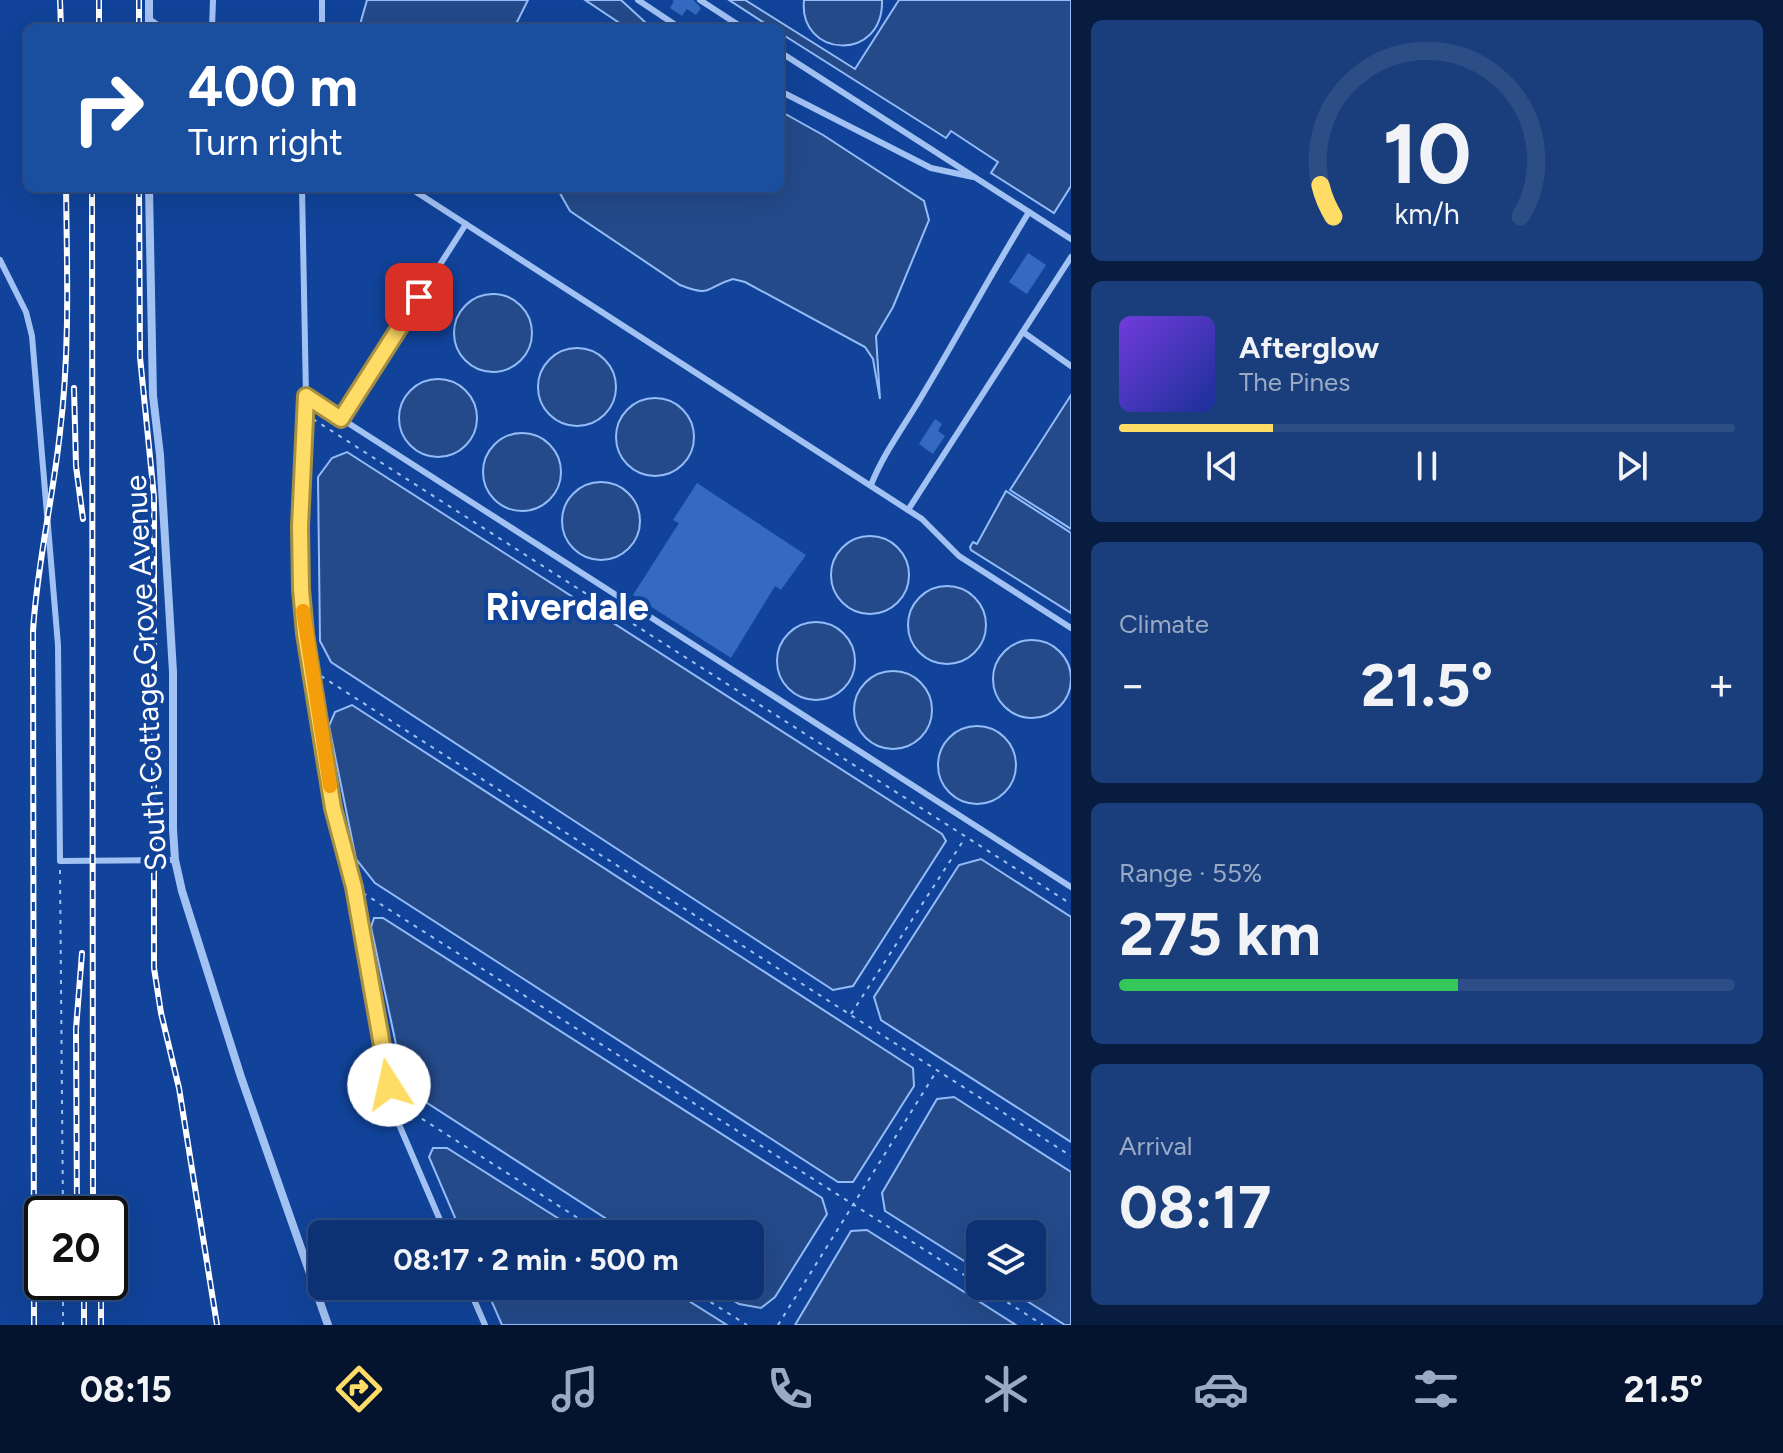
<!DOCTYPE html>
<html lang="en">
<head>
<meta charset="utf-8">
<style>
	:root { --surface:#0c3273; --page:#1a3e7b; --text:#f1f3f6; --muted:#9aaac4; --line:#2c4d85; --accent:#ffdc65 }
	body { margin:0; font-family:Figtree,sans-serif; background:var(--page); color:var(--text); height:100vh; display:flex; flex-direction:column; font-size:30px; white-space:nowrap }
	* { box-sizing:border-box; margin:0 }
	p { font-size:26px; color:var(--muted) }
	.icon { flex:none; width:44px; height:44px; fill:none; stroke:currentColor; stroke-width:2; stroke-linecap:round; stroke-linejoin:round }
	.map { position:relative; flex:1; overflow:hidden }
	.panel { display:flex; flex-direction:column; gap:20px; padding:20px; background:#071c3f; width:712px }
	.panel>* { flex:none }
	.hud { position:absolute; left:24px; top:24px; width:760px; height:168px; border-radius:12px; box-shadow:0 8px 32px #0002,0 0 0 2px var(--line); background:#1a4fa0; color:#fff; overflow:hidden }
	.buttons { position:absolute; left:966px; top:1220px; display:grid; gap:16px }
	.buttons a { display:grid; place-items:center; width:80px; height:80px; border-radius:12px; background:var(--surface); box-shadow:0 8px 32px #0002,0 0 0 2px var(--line); font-size:40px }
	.speed { position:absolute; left:24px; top:1196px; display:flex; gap:16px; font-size:40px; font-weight:700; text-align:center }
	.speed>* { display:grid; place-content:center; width:104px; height:104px; border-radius:50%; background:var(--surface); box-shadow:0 8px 32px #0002,0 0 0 2px var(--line); line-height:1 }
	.speed .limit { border:4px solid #111; border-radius:12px; background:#fff; color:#111 }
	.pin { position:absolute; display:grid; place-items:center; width:68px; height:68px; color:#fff; margin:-34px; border-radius:16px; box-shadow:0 4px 12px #0006 }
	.me { position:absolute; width:88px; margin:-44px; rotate:350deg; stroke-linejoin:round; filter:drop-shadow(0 0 6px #0008) }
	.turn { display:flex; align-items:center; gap:28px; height:168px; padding:0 32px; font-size:36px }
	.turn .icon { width:104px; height:104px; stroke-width:2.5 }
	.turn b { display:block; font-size:56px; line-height:68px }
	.big { font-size:60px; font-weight:700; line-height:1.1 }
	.panel .card { flex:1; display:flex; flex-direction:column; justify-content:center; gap:12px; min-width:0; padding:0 28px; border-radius:12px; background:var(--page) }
	.panel .dial { align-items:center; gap:0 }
	.dial svg { height:208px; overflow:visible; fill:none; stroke:var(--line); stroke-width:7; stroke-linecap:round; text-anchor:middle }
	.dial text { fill:var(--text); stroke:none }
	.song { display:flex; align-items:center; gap:24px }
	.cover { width:96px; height:96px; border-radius:12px; background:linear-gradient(135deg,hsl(260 70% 55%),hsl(230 70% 35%)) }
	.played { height:8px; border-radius:4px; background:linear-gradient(90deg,var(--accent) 25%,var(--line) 25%) }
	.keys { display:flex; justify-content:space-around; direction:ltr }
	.heat { display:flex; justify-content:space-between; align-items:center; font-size:44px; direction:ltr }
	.charge { height:12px; border-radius:6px; background:linear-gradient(90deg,#34c759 55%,var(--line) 0) }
	.trip { position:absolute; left:308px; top:1220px; width:456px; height:80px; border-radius:12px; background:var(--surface); box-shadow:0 8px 32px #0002,0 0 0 2px var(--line); font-weight:700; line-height:80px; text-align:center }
	.tab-bar { display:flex; height:128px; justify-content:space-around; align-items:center; background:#05142e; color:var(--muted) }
	.tab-bar .icon { width:56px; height:56px }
	.tab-bar .on { color:var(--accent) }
	.tab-bar b { font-size:36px; color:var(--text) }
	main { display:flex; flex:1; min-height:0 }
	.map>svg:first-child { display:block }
	.water { fill:#244a8a; stroke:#94bcf8; stroke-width:2 }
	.building { fill:#346ac0 }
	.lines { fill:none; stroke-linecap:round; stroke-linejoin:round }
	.path { stroke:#a2c2f4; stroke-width:2; stroke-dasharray:4 6; stroke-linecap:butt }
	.lane { stroke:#a2c2f4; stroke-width:6 }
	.street { stroke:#a2c2f4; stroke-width:8 }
	.rail-casing { stroke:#fff; stroke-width:6 }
	.rail { stroke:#104399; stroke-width:3; stroke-dasharray:9; stroke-linecap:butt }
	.route-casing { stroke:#a68f42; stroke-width:20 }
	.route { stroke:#ffdc65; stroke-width:14 }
	.slow { stroke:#f59e0b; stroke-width:14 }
	.labels { text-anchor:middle; stroke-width:8; stroke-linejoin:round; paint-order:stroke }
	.street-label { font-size:30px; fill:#fff; stroke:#104399 }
	.district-label { font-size:38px; font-weight:bold; fill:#fff; stroke:#104399 }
</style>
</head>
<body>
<main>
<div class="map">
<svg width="1071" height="1325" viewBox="0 0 1071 1325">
	<rect width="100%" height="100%" fill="#104399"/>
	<g class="water">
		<polygon points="367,0 528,0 514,28 359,28"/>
		<polygon points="585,0 621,0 646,23 646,28 627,28"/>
		<polygon points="729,0 745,0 855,69 899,0 1071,0 1071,186 1054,213 991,173 998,162 951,131 946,138 785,36 780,43 780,28 765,28 766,24"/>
		<path d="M 804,0 L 882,0 C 884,63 798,58 804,0 Z"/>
		<path d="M 780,111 L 823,135 L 924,201 L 929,220 L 893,307 L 876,336 L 880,399 L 873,359 L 865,347 L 745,282 L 733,279 C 705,287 713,298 680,285 L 570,211 L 557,188 L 780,188 Z"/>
		<circle cx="493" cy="333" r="39"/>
		<circle cx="577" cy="387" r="39"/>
		<circle cx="438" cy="418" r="39"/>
		<polygon points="1071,395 1071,529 1010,490"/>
		<circle cx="655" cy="437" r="39"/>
		<circle cx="522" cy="472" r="39"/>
		<polygon points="347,452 942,834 946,841 853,986 833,990 331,662 320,641 318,477 332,458"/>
		<circle cx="601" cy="521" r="39"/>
		<polygon points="1006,491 1071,533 1071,613 971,550 970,547 973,542 977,544"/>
		<circle cx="870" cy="575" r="39"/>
		<circle cx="947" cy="625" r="39"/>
		<circle cx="816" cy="661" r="39"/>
		<circle cx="1032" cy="679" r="39"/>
		<circle cx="893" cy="710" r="39"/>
		<polygon points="352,705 913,1068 914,1086 853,1182 838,1182 375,883 356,859 329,726 335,712"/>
		<circle cx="977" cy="765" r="39"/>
		<polygon points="981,859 1071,917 1071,1142 881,1020 874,997 959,865"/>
		<polygon points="374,918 383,918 822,1198 827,1214 775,1297 761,1308 739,1304 711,1286 750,1286 750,1234 630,1234 421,1099 403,1077 371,927"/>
		<polygon points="954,1097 1071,1172 1071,1325 1065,1325 1003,1286 1032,1286 1032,1234 980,1234 980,1271 885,1211 882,1193 937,1099"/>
		<polygon points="433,1148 447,1148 583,1234 462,1234 429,1157"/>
		<polygon points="867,1230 1016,1325 795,1325 851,1231"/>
		<polygon points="485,1286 665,1286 727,1325 502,1325"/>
	</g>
	<g class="building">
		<polygon points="672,0 693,0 701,8 696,15 687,9 682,16 670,8 674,1"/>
		<polygon points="1028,253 1046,265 1027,294 1009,282"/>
		<polygon points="935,419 942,424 938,431 945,436 933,454 919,444"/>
		<polygon points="697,483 806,555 781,590 775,586 731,658 633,595 679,523 673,520"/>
	</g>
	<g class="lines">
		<g class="path">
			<polyline points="313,419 1071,904"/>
			<polyline points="321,676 1071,1156"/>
			<polyline points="60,870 63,1214"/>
			<polyline points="363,893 980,1285"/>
			<polyline points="851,1014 965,838"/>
			<polyline points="405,1108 603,1234"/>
			<polyline points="63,1282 63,1325"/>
			<polyline points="685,1286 747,1325"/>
			<polyline points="982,1286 1043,1325"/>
			<polyline points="778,1325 936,1072"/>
		</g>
		<g class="lane">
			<polyline points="638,0 680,28"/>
			<polyline points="700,0 743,28"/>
			<polyline points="149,19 162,28"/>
			<polyline points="212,28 213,0"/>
			<polyline points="322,28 322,0"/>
			<polyline points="780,52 1071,239"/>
			<polyline points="780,91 931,168 973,177"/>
			<polyline points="302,188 306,396 300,526 301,589 305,634 333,808 354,887 389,1085 398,1122 446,1234"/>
			<polyline points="410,188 908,510 922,519 959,556 1071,628"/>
			<polyline points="0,260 26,312 32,336 58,645 60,861 175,860"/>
			<polyline points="1023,332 1071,366"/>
			<polyline points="306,396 1071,887"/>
			<polyline points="341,419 466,224"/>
			<path d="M 871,485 C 884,452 905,425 923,394 C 959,334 992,272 1029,212"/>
			<polyline points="908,510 1071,257"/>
			<polyline points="468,1286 485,1325"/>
		</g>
		<g class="street">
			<polyline points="149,0 149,28"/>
			<polyline points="149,188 153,396 160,455 173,672 173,829 175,860 182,891 241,1077 328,1325"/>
		</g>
		<defs>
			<g id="rail">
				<polyline points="60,0 61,28"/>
				<polyline points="99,0 99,28"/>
				<polyline points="139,0 139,28"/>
				<polyline points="92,188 93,1214"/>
				<polyline points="139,188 140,357 154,497 154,968 161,1013 179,1088 217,1325"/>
				<polyline points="74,388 76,466 83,519"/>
				<polyline points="77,1214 76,1029 82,953"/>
				<polyline points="84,1282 84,1325"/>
				<polyline points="101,1282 101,1325"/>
				<path d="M 34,1325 L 33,631 C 37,564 53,499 60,432 C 70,351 67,269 66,188"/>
			</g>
		</defs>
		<use href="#rail" class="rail-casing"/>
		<use href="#rail" class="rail"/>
	</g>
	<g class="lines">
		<defs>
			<polyline id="route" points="389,1085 354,887 333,808 305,634 301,589 300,526 306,396 341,419 419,297"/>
		</defs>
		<use href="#route" class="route-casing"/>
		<use href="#route" class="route"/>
		<polyline class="slow" points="303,611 330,786"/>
	</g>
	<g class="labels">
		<g class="street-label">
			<text transform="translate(146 673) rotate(-93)" y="10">South Cottage Grove Avenue</text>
		</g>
		<g class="district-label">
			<text x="567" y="620">Riverdale</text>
		</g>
	</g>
</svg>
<div class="buttons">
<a><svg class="icon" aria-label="layers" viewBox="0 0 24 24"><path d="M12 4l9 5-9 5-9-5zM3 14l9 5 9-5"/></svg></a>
</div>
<div class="speed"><div class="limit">20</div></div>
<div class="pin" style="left:419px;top:297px;background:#d93025"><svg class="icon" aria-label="arrive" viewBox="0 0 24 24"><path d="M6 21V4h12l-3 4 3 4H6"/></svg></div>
<svg class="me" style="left:389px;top:1085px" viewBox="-20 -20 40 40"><circle r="19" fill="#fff"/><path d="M0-13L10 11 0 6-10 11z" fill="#ffdc65"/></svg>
<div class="trip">08:17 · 2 min · 500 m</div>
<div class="hud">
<div class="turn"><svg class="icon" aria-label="right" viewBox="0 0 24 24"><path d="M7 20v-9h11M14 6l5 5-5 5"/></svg><div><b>400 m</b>Turn right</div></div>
</div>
</div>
<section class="panel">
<div class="card dial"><svg viewBox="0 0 100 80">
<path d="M14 69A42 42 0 1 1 86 69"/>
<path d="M14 69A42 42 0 0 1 9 57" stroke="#ffdc65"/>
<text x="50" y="56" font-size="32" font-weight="700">10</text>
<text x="50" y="72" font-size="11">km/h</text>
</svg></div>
<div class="card">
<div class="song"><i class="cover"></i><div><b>Afterglow</b><p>The Pines</p></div></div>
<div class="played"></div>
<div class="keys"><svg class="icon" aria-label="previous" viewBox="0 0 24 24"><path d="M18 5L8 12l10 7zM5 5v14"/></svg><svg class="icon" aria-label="pause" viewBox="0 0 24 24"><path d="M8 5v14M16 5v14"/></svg><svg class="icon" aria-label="next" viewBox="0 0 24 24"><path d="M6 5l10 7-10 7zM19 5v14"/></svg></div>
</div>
<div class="card"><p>Climate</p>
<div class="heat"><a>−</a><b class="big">21.5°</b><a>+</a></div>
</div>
<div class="card"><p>Range · 55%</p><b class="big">275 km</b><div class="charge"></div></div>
<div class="card"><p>Arrival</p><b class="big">08:17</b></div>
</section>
</main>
<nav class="tab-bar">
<b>08:15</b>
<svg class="icon on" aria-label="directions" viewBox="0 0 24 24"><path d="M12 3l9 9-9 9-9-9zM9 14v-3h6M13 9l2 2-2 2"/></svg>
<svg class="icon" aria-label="music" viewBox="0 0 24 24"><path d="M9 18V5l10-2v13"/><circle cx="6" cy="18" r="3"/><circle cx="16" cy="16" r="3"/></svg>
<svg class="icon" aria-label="phone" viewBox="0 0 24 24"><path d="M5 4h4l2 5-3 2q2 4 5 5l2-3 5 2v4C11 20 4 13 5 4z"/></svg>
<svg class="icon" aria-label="climate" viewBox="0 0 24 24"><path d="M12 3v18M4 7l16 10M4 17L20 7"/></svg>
<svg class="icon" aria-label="car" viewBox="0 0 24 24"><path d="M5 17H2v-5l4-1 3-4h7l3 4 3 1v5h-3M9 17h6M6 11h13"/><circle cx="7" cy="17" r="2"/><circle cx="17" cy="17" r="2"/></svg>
<svg class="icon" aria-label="filters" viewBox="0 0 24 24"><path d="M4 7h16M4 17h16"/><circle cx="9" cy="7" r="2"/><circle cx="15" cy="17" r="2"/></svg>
<b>21.5°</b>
</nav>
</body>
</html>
